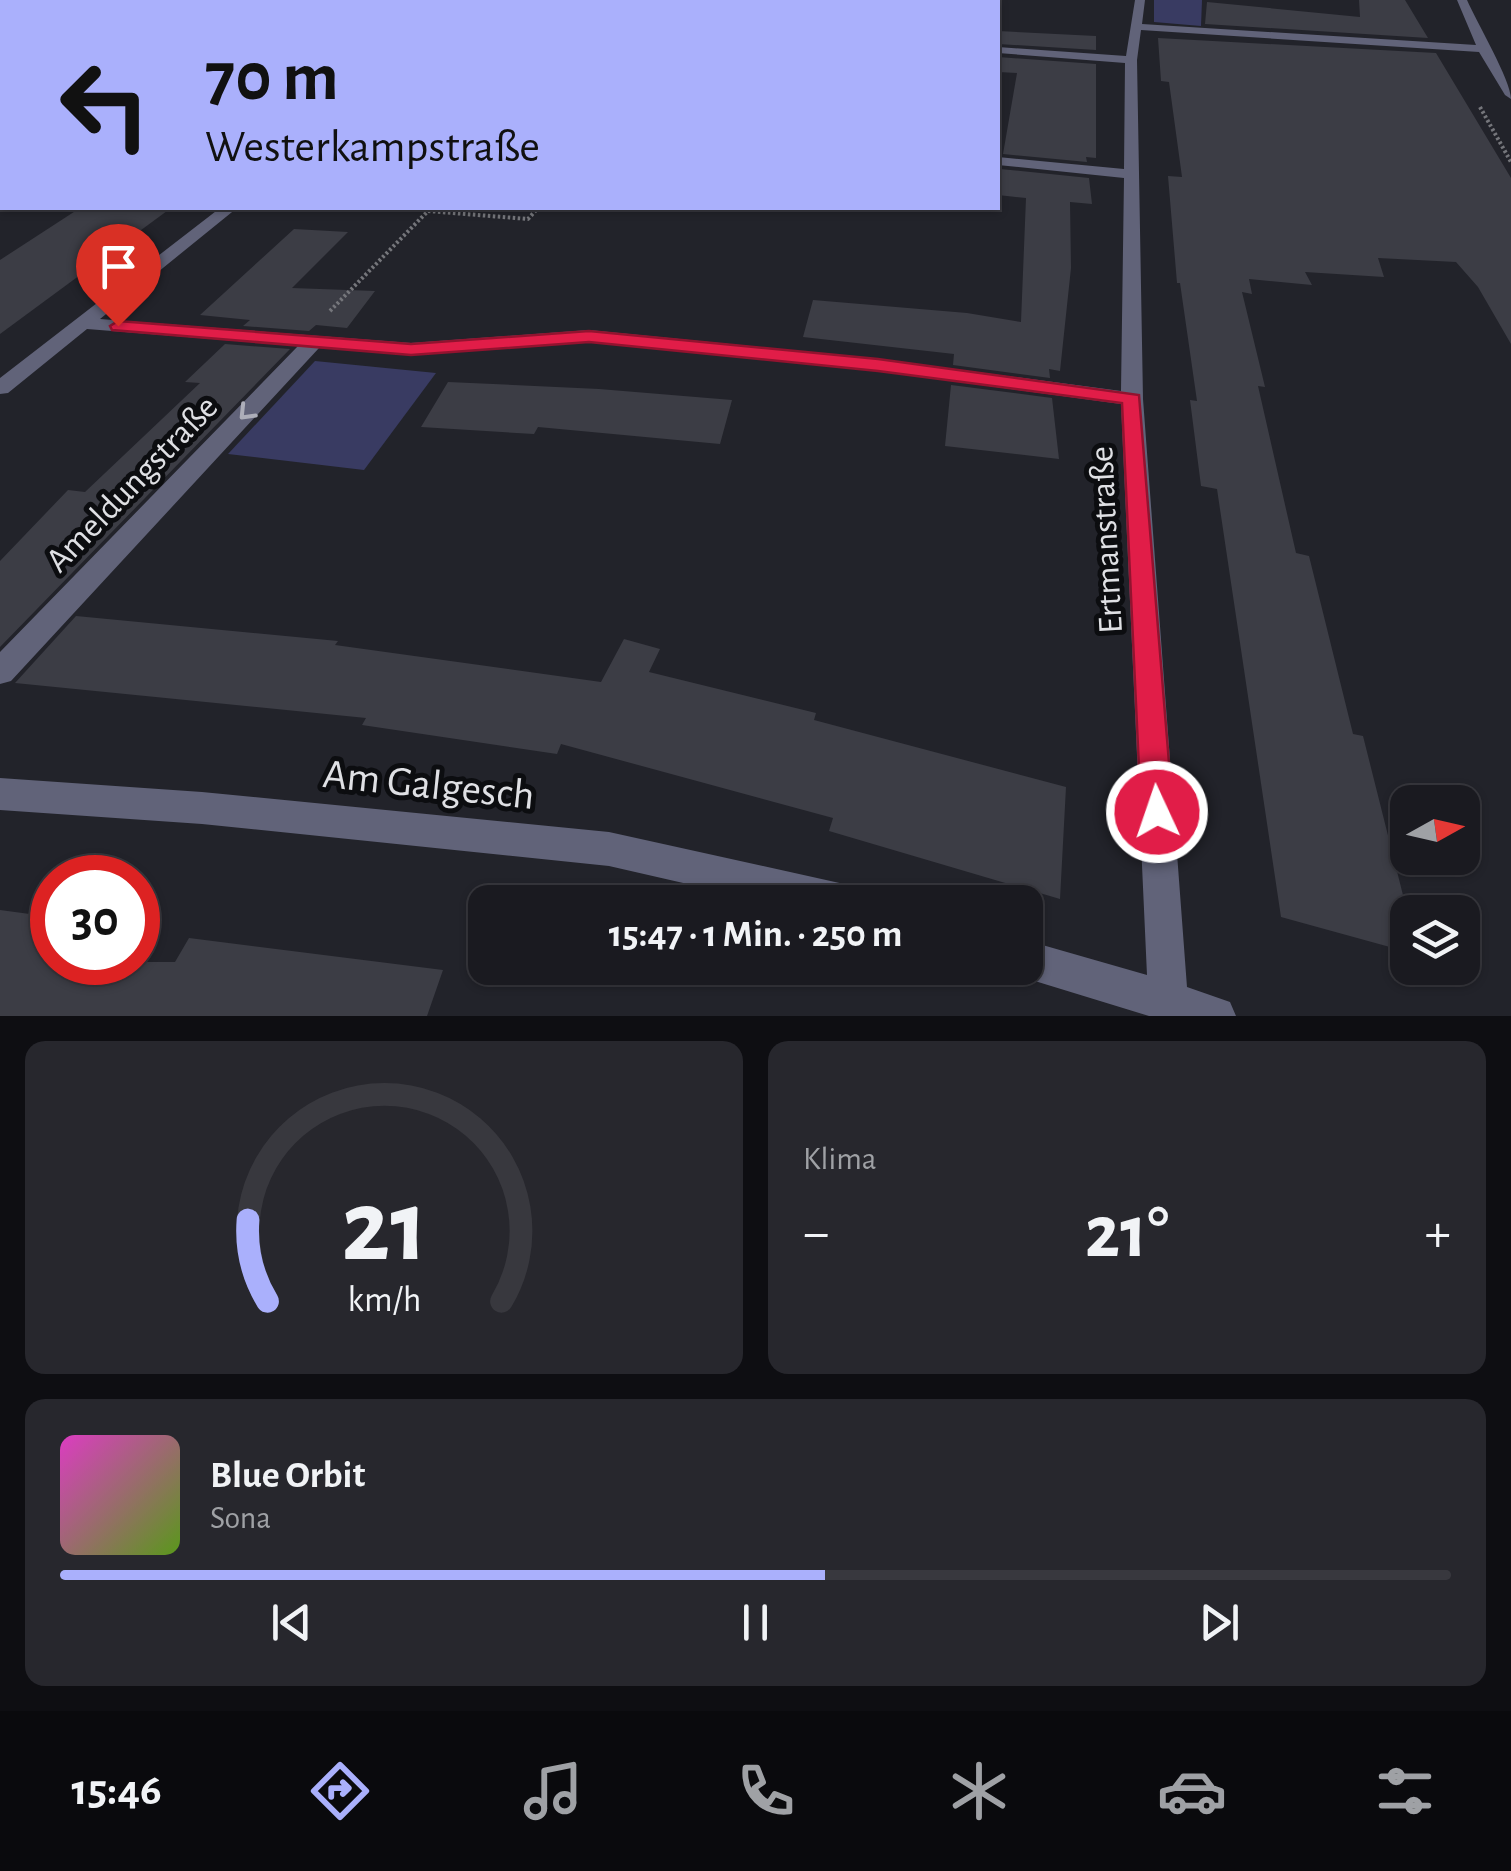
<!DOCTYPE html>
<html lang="de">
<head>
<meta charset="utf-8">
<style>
	:root { --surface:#1a1a20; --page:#27272d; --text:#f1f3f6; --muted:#9fa1a5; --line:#38383e; --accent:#aab0fc }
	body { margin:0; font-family:"Alegreya Sans",sans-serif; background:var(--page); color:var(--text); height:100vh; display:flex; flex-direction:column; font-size:38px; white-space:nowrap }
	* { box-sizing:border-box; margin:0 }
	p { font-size:32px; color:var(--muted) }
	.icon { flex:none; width:55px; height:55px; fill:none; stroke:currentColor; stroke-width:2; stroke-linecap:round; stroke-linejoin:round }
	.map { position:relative; height:1016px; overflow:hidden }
	.details { display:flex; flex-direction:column; gap:25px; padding:25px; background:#0e0e12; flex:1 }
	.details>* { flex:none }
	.guide { position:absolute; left:0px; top:0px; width:1000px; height:210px; box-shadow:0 2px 8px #0004,0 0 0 2px var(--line); background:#aab0fc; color:#111; overflow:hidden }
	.needle { width:65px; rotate:82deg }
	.buttons { position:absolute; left:1390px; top:785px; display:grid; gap:20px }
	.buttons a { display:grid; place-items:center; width:90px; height:90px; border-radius:20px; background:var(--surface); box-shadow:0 2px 8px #0004,0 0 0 2px var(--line); font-size:50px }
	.speed { position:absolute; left:30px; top:855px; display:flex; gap:20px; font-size:50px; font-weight:700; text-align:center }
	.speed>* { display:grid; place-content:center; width:130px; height:130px; border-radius:50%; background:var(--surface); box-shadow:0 2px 8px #0004,0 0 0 2px var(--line); line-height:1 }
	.speed .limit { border:15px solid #d22; background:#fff; color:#111 }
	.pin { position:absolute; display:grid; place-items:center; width:85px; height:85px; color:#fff; margin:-102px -42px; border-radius:50% 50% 50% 0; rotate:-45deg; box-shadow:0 0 10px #0007 }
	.pin .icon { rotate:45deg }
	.me { position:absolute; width:110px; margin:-55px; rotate:357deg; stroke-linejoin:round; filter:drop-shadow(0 0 8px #0008) }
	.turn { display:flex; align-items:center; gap:35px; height:210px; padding:0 40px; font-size:45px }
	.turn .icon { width:130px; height:130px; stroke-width:2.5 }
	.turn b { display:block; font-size:70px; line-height:85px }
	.big { font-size:75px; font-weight:700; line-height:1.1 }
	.details .card { flex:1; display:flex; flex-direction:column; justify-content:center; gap:15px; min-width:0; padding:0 35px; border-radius:20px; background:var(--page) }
	.details .dial { align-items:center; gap:0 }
	.dial svg { height:260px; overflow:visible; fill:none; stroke:var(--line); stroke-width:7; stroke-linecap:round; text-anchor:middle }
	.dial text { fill:var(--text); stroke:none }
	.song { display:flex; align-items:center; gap:30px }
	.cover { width:120px; height:120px; border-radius:15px; background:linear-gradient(135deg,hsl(310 70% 55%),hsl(90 70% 35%)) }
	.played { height:10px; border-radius:5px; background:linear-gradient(90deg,var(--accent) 55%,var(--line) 55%) }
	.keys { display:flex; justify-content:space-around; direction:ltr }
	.heat { display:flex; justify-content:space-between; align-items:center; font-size:55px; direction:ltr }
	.details .tiles { flex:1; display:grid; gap:25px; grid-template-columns:1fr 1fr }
	.card:last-child { grid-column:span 2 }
	.trip { position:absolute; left:468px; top:885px; width:575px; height:100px; border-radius:20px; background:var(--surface); box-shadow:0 2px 8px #0004,0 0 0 2px var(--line); font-weight:700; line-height:100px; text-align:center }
	.tabs { display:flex; height:160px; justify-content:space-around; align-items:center; background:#0a0a0d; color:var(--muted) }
	.tabs .icon { width:70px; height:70px }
	.tabs .selected { color:var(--accent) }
	.tabs b { font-size:45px; color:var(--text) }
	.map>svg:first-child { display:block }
	.built { fill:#2b2c38 }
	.green { fill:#393b62 }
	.building { fill:#3c3d45 }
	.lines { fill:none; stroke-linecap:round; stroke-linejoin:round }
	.path-far1 { stroke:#75767b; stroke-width:2.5; stroke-dasharray:2.5 2.5; stroke-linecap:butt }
	.path { stroke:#75767b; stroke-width:4; stroke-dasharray:2.5 2.5; stroke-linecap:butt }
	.minor { fill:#616379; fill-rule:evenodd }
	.oneway { stroke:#adaeb9 }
	.route { fill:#e11d48; stroke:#92132f; stroke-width:2.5 }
	.labels { text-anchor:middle; stroke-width:10; stroke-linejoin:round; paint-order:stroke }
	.street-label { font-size:35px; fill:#dfe0e4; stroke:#0c0d10 }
	.near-street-label { font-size:42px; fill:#dfe0e4; stroke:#0c0d10 }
</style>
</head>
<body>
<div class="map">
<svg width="1511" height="1016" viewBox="0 0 1511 1016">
	<rect width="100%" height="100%" fill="#22232a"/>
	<polygon class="built" points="104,0 478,0 98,2"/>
	<g class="green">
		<polygon points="1154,0 1202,0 1201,26 1154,22"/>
		<polygon points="315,361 436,373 364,470 228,454"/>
	</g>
	<g class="building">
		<polygon points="1359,0 1405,0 1428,38 1205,24 1207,2 1360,17"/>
		<polygon points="998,31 1096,36 1096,50 998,44"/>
		<polygon points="1158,38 1436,53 1511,178 1511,344 1478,287 1456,262 1378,258 1384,277 1305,272 1312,285 1249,279 1252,294 1242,292 1265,387 1258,386 1296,553 1309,556 1353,734 1363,736 1408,915 1408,952 1281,917 1217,489 1201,486 1190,400 1197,401 1180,283 1177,283 1168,176 1182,177 1169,82 1161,81"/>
		<polygon points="998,57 1096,64 1096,158 1086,157 1087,162 1003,154 1017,73 998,72"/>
		<polygon points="1000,169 1089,178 1092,204 1070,202 1071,268 1060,371 1049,369 1050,378 953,365 954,354 803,337 813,300 967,313 1021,322 1026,198 998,195"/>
		<polygon points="80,208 171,208 0,334 0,260"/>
		<polygon points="294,229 348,232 292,288 375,291 347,328 316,325 309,331 243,326 250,320 200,315"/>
		<polygon points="225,344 290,349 0,647 0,561 68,490 85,492 200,383 185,382"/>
		<polygon points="448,382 599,389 732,400 720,444 538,427 534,434 421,427"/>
		<polygon points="951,385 1052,398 1059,459 945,446"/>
		<polygon points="76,616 338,641 335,645 601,682 624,639 660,649 649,672 816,713 814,720 1066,787 1060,899 829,831 833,818 561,744 557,754 362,725 366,718 15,683"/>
		<polygon points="0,910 52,917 52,962 175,962 189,938 443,970 427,1016 0,1016"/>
	</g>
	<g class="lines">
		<polyline class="path-far1" points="93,2 99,0"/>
		<g class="path">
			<polyline points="1480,107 1511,162"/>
			<polyline points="330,311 428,211 528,219 538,208"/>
		</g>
		<g class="minor">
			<path d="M 1135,0 L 1145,0 L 1142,24 L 1476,45 L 1457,0 L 1467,0 C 1477,23 1511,80 1511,99 L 1505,95 L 1479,52 L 1141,30 L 1137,60 L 1143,399 L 1187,987 L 1230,1002 L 1236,1016 L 1149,1016 L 1025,978 L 1011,973 L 1009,968 L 1025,968 L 1025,940 L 1147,975 L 1121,404 L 879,371 L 589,342 L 411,355 L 319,348 L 11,681 L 0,684 L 0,652 L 298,346 L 87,329 L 8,393 L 0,394 L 0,378 L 220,208 L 237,208 L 100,319 L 411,343 L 589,330 L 879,359 L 1121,391 L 1124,178 L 998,165 L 998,157 L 1124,169 L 1125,63 L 998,53 L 998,47 L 1126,56 Z"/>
			<rect x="0" y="80" width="2" height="8"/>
			<polygon points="0,778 202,792 609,832 844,884 857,889 862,902 766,902 609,866 202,824 0,810"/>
		</g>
	</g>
	<defs><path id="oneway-chevron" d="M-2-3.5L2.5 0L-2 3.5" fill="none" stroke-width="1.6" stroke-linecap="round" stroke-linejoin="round" transform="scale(2.5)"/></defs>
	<use class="oneway" href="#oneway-chevron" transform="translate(246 413) rotate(134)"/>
	<polygon class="route" points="118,321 411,344 589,331 878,359 1139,395 1173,812 1168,822 1157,826 1146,822 1141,812 1122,403 878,371 589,342 411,355 112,330 110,326"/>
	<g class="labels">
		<g class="street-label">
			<text transform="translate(131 483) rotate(-46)" y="12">Ameldungstraße</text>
			<text transform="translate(1105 540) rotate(-93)" y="12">Ertmanstraße</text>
		</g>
		<g class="near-street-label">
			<text transform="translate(429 783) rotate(6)" y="15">Am Galgesch</text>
		</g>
	</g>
</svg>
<div class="buttons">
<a><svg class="needle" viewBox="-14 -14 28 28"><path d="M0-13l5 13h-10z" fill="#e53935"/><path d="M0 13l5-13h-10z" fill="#9fa1a5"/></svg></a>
<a><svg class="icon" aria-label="layers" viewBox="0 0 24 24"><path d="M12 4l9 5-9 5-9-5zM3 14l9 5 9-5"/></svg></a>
</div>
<div class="speed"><div class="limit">30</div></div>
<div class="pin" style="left:118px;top:326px;background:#d93025"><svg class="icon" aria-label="arrive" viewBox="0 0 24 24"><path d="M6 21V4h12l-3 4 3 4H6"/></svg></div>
<svg class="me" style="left:1157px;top:812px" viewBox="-20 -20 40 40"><circle r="17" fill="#e11d48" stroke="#fff" stroke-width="3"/><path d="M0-11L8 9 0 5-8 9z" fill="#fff"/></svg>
<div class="trip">15:47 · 1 Min. · 250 m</div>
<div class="guide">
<div class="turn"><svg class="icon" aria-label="left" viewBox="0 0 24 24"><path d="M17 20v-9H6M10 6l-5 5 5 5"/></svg><div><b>70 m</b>Westerkampstraße</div></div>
</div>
</div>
<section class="details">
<div class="tiles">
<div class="card dial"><svg viewBox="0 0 100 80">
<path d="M14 69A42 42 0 1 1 86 69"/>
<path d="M14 69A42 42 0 0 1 8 44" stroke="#aab0fc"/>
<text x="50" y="56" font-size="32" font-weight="700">21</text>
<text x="50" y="72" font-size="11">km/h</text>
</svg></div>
<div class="card"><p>Klima</p>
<div class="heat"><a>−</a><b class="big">21°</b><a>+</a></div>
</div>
<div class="card">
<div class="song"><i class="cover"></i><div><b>Blue Orbit</b><p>Sona</p></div></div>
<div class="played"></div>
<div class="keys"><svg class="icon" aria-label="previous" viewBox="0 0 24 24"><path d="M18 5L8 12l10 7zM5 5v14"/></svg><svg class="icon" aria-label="pause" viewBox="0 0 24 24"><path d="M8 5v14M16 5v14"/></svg><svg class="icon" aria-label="next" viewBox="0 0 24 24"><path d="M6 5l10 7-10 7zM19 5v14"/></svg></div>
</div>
</div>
</section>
<nav class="tabs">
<b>15:46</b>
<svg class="icon selected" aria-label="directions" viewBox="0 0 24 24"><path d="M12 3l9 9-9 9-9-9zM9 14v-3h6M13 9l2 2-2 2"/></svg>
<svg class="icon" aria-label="music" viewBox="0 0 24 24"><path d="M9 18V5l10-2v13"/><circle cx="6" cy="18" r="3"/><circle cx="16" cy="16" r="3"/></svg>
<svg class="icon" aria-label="phone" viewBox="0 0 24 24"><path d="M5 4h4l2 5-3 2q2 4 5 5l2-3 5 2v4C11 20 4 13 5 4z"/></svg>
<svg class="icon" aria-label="climate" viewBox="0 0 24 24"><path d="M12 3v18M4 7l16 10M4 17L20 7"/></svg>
<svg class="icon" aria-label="car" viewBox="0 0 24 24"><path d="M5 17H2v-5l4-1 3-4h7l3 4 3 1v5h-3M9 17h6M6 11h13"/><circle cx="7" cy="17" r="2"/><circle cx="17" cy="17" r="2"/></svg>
<svg class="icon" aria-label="filters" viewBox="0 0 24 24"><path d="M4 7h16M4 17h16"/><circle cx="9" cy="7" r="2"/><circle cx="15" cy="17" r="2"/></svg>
</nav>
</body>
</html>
